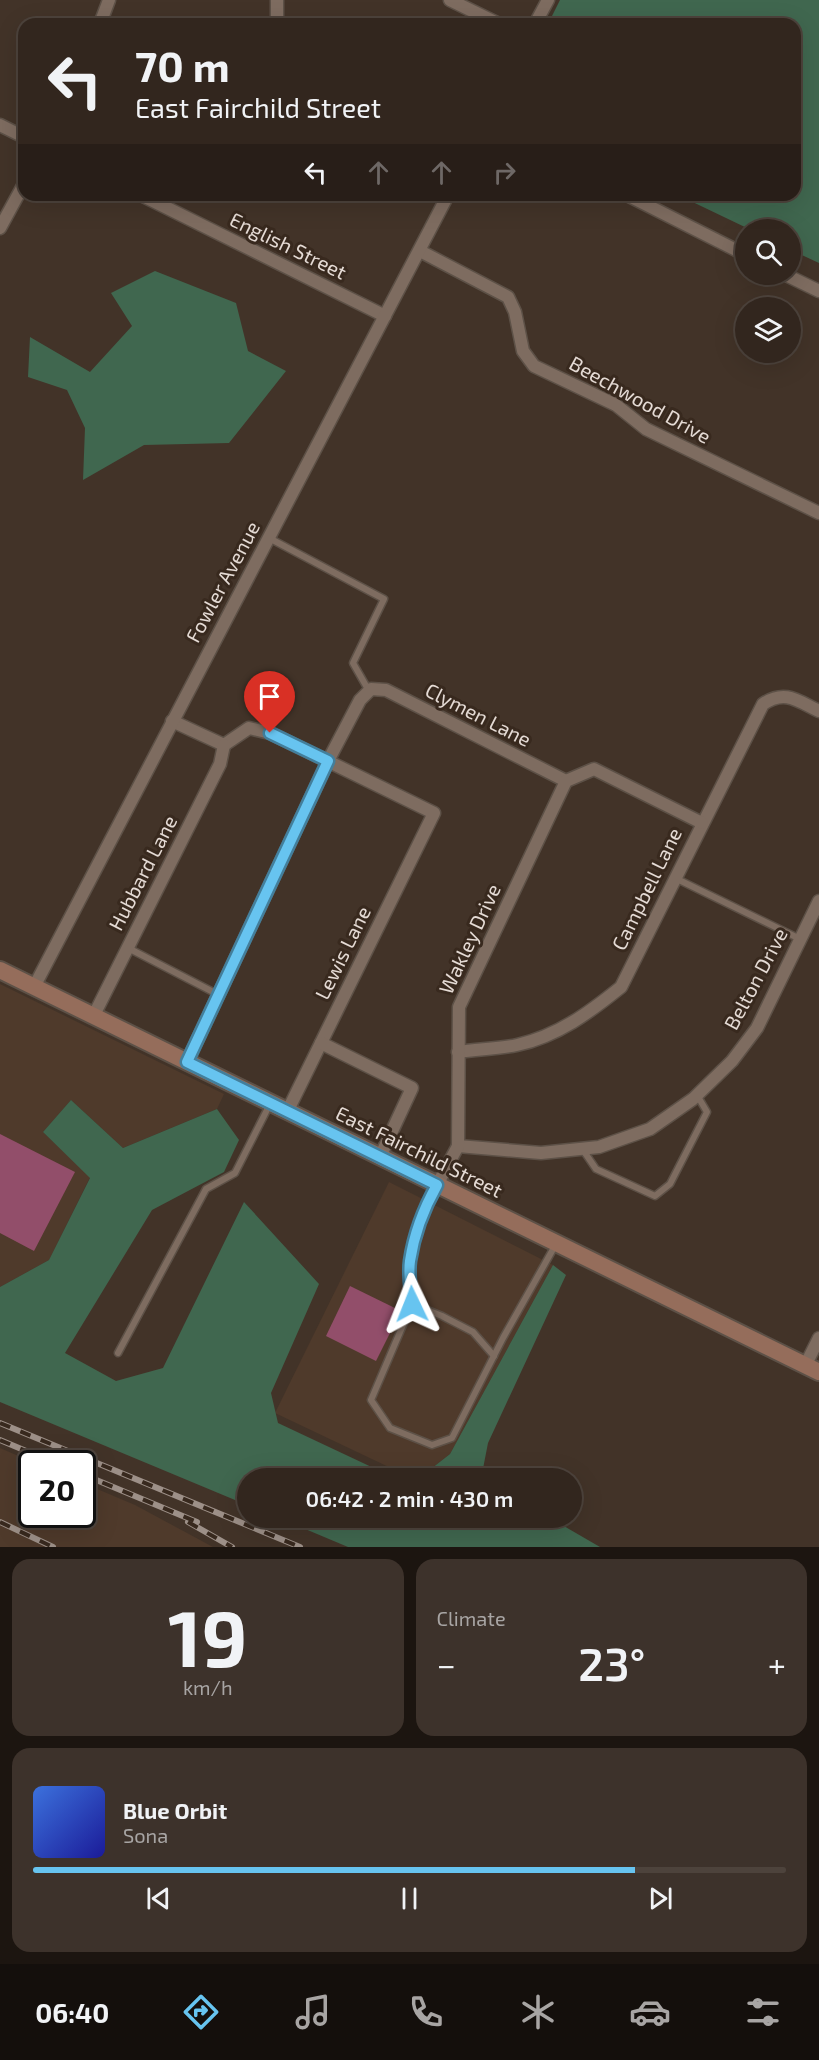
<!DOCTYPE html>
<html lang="en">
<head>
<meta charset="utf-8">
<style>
	:root { --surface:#32261e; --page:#3d322b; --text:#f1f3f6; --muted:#a8a5a4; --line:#4d433c; --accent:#67c4f0 }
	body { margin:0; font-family:"Exo 2",sans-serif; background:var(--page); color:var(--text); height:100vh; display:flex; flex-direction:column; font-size:22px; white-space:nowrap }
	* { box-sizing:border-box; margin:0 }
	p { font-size:20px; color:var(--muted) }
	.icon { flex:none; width:33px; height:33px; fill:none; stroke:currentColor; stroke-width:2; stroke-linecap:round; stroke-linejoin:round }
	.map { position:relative; height:1547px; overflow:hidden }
	.drawer { display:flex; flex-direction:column; gap:12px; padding:12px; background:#1c1510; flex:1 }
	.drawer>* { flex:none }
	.top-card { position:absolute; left:18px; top:18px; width:783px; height:183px; border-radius:18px; box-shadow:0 6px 24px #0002,0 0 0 2px var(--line); background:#32261e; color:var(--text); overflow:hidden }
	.tools { position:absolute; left:735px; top:219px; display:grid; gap:12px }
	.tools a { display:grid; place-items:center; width:66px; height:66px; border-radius:50%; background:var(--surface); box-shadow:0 6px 24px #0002,0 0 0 2px var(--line); font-size:30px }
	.speed { position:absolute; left:18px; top:1450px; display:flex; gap:12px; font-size:30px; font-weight:700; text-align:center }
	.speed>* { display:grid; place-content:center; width:78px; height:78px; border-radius:50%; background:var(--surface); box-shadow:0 6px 24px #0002,0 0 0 2px var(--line); line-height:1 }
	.speed .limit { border:3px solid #111; border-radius:9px; background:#fff; color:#111 }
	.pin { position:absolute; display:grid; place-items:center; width:51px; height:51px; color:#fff; margin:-62px -26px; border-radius:50% 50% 50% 0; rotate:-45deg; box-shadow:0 0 6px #0007 }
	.pin .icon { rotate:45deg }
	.me { position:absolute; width:66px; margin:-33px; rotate:358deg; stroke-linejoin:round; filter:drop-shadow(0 0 4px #0008) }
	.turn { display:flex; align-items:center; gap:21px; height:126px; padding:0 18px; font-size:27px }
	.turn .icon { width:78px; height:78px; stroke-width:2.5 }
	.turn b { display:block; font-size:42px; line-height:51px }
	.lanes { display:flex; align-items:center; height:57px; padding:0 18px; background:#0003; justify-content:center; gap:30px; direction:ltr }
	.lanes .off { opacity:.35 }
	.big { font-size:45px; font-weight:600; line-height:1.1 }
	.drawer .card { flex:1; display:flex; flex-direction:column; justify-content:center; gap:9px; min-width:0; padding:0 21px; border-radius:18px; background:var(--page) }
	.drawer .dial { align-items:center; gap:0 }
	.dial b { font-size:78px; line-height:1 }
	.song { display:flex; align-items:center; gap:18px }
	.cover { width:72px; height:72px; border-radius:9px; background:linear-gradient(135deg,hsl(220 70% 55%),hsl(240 70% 35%)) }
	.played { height:6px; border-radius:3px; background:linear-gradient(90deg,var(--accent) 80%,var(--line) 80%) }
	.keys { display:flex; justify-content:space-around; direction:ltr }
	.heat { display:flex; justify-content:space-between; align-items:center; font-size:33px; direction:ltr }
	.drawer .tiles { flex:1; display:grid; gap:12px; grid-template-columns:1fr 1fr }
	.card:last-child { grid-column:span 2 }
	.trip { position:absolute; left:237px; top:1468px; width:345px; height:60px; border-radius:30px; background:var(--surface); box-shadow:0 6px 24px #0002,0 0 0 2px var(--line); font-weight:600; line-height:60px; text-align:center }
	.menu { display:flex; height:96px; justify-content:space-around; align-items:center; background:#140f0c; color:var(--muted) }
	.menu .icon { width:42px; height:42px }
	.menu .on { color:var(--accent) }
	.menu b { font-size:27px; color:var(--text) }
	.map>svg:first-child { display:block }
	.built { fill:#4f3a2b }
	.green { fill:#40674f }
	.building { fill:#924e6a }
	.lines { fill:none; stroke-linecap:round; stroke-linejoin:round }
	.lane-casing { stroke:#5d5147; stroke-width:9 }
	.street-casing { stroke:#5d5147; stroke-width:15 }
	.secondary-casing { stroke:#5d5147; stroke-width:20 }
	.lane { stroke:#7e6c60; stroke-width:6 }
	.street { stroke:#7e6c60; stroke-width:12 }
	.secondary { stroke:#956d5b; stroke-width:16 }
	.rail-casing { stroke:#9d9088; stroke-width:6 }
	.rail { stroke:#38291e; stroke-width:4; stroke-dasharray:11; stroke-linecap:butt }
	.route-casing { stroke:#437f9c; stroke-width:15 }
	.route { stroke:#67c4f0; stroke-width:10 }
	.labels { text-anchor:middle; stroke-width:6; stroke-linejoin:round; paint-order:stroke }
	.street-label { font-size:20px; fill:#e5dbd5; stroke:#38291e }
</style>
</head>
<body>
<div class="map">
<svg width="819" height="1547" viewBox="0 0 819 1547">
	<rect width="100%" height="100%" fill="#423328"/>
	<g class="built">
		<polygon points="0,984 224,1094 217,1109 123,1148 71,1100 43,1132 90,1177 49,1260 0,1287"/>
		<polygon points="389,1182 553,1265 450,1454 418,1479 414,1479 275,1413"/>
		<polygon points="0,1448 37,1464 32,1464 32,1515 82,1515 83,1483 135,1505 213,1547 0,1547"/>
	</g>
	<g class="green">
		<polygon points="560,0 819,0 819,263 791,250 790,230 749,229 678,195 795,195 795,24 548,24"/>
		<polygon points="155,271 236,303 248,351 286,371 229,443 144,445 83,480 85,428 67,390 28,377 30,337 90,372 132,326 111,293"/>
		<polygon points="71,1100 123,1148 217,1109 239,1140 224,1172 152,1210 65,1353 116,1381 163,1368 244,1202 319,1284 271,1393 278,1423 397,1479 248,1479 247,1505 0,1402 0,1287 49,1260 90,1178 43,1132"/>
		<polygon points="553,1265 566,1275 488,1443 481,1479 418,1479 450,1454"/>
		<polygon points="279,1518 550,1518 600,1547 348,1547"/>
	</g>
	<g class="building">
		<polygon points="0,1134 75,1172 34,1251 0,1233"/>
		<polygon points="350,1286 401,1311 376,1361 326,1336"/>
	</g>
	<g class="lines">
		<defs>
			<g id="lane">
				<polyline points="269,538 384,599 353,663 369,691"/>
				<polyline points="675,878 800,939"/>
				<polyline points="128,948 219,995"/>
				<polyline points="583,1150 596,1169 655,1196 670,1184 707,1112 697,1095"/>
				<polyline points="436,1187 427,1203 419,1225 410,1263 412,1304 371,1400 390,1428 432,1445 452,1438 503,1338 556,1244"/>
				<polyline points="412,1304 442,1316 473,1332 494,1356"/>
				<polyline points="118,1353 206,1189 235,1173 270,1104"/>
			</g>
			<g id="street">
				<polyline points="277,0 277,24"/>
				<polyline points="450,0 499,24"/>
				<polyline points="100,24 109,0"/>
				<polyline points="535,24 548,0"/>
				<polyline points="0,125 24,137"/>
				<polyline points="141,195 385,316"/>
				<polyline points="627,195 746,255"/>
				<polyline points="0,228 24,184"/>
				<polyline points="420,251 508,297 515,312 523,351 534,366 616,405 646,429 819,513"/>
				<polyline points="784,274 819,291"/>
				<polyline points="172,721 224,745 249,728 270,733 434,813 288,1110"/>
				<polyline points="34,987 448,195"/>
				<polyline points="93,1017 220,764 224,745"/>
				<polyline points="321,1043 412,1088 380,1157"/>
				<path d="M 458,1052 C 477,1049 498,1049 517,1045 C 558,1036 590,1012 621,987 L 763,704 C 785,689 798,701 819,711"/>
				<polyline points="187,1062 328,761 360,700 371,689 386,690 566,781"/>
				<polyline points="458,1146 541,1153 599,1147 650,1129 693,1099 732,1061 757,1028 819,901"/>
				<polyline points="437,1185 458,1146 459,1007 566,781 594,769 702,823"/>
				<polyline points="805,1366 819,1338"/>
			</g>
			<polyline id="secondary" points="0,970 819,1372"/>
		</defs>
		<use href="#lane" class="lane-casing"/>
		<use href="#street" class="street-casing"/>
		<use href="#secondary" class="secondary-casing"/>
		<use href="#lane" class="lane"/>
		<use href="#street" class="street"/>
		<use href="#secondary" class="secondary"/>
		<defs>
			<g id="rail">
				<polyline points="0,1423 300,1547"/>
				<polyline points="0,1440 57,1464"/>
				<polyline points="82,1474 197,1522"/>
				<polyline points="0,1522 53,1547"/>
				<polyline points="188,1522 232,1547"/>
			</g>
		</defs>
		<use href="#rail" class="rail-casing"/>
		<use href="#rail" class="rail"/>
	</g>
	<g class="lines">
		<defs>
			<path id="route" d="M 270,733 L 328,761 L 187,1062 L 437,1185 C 424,1208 414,1234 410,1261 C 408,1275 411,1290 412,1304"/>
		</defs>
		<use href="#route" class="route-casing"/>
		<use href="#route" class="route"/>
	</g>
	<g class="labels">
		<g class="street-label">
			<text transform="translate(288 246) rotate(26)" y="7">English Street</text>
			<text transform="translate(640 400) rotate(29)" y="7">Beechwood Drive</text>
			<text transform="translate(223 582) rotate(-62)" y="7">Fowler Avenue</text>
			<text transform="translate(478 715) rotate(27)" y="7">Clymen Lane</text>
			<text transform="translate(143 873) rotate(-63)" y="7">Hubbard Lane</text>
			<text transform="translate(647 889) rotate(-64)" y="7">Campbell Lane</text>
			<text transform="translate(470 939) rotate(-65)" y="7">Wakley Drive</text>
			<text transform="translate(343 953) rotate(-64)" y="7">Lewis Lane</text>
			<text transform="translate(756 979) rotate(-62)" y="7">Belton Drive</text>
			<text transform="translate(419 1152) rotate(26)" y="7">East Fairchild Street</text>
		</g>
	</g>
</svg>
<div class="tools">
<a><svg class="icon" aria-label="search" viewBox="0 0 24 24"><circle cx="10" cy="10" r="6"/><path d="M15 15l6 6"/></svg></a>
<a><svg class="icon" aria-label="layers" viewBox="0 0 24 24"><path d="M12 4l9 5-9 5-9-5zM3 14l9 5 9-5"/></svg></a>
</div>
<div class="speed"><div class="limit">20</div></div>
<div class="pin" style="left:270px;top:733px;background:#d93025"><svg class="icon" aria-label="arrive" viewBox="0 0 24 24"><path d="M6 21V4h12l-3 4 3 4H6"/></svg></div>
<svg class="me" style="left:412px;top:1304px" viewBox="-20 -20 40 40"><path d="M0-17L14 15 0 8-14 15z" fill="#67c4f0" stroke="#fff" stroke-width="4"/></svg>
<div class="trip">06:42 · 2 min · 430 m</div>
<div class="top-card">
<div class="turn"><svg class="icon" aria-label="left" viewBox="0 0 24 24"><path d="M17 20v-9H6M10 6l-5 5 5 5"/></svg><div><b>70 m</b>East Fairchild Street</div></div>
<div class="lanes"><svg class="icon" aria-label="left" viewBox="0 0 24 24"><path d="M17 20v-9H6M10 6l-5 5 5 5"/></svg><svg class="icon off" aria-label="ahead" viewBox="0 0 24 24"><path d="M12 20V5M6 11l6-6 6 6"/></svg><svg class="icon off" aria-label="ahead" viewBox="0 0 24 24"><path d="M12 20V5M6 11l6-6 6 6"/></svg><svg class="icon off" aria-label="right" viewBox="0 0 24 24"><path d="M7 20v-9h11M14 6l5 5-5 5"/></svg></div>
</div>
</div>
<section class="drawer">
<div class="tiles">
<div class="card dial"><b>19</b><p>km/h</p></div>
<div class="card"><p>Climate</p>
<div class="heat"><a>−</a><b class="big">23°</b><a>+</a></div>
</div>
<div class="card">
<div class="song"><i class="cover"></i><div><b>Blue Orbit</b><p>Sona</p></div></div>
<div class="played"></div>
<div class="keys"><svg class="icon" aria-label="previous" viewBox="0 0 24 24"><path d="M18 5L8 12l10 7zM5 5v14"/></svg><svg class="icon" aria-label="pause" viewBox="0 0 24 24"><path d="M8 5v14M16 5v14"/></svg><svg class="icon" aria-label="next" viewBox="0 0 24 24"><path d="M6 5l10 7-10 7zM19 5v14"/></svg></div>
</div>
</div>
</section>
<nav class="menu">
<b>06:40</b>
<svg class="icon on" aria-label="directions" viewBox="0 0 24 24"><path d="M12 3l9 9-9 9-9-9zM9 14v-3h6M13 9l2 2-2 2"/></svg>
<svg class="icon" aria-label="music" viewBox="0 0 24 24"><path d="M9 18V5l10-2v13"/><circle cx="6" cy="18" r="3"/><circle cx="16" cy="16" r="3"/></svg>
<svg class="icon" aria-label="phone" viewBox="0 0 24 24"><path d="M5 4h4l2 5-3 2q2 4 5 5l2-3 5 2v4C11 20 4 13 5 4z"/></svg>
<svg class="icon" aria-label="climate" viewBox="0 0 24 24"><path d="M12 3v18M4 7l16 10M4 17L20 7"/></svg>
<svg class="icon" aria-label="car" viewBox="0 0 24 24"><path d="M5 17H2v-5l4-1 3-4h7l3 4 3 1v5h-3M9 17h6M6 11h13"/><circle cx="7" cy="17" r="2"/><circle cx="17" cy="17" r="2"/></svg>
<svg class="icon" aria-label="filters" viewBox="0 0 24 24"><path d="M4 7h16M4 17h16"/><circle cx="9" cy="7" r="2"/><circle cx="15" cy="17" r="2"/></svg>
</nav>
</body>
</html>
